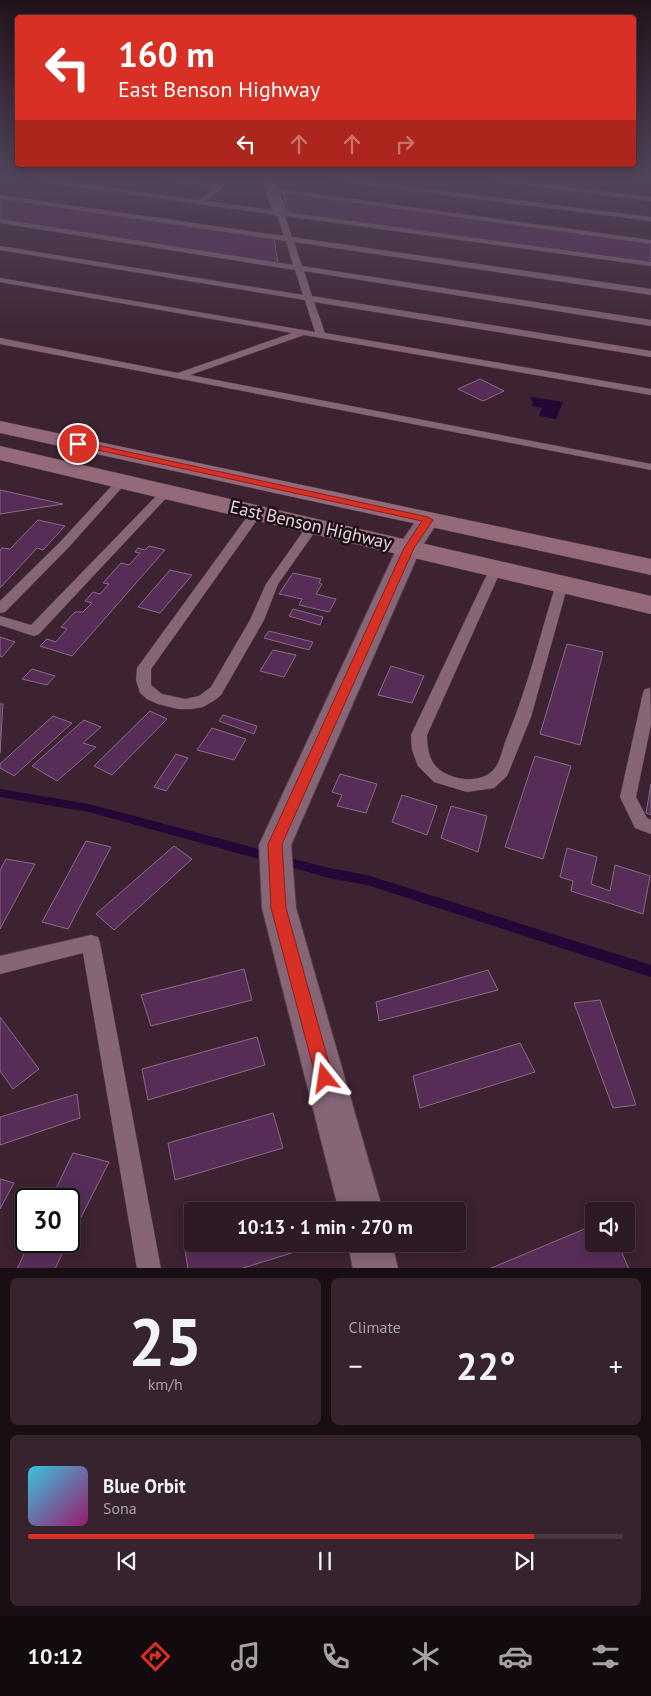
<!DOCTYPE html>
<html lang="en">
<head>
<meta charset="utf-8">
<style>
	:root { --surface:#2e1a25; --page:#36232d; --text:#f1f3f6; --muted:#a7a1a7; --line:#493842; --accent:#d93025 }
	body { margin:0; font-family:"PT Sans",sans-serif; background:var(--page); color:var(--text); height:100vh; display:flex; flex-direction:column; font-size:19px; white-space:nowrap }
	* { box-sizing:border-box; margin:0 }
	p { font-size:16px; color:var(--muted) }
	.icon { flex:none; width:28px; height:28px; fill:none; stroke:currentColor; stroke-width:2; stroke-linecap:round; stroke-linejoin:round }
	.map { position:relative; height:1268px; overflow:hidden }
	.sheet { display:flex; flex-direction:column; gap:10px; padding:10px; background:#190e14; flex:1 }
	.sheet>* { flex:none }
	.banner { position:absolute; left:15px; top:15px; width:621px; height:152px; border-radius:5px; box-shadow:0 2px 12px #0003,0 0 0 1px var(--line); background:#d93025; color:#fff; overflow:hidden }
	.fabs { position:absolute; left:585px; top:1202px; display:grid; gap:10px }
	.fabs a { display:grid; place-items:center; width:50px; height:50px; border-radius:5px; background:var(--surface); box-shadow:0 2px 12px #0003,0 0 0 1px var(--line); font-size:25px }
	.speed { position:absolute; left:15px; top:1188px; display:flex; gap:10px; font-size:25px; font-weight:700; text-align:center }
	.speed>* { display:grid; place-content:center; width:65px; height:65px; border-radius:50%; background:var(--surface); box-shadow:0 2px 12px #0003,0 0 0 1px var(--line); line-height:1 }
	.speed .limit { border:2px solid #111; border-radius:8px; background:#fff; color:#111 }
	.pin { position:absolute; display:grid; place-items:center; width:42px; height:42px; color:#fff; margin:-21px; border:2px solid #fff; border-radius:50%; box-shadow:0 1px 5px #0007 }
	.me { position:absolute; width:55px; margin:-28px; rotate:345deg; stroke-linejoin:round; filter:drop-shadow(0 0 4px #0008) }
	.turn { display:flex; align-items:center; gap:18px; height:105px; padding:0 20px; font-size:22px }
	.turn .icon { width:65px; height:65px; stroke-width:2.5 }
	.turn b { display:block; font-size:35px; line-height:42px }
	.lanes { display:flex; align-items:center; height:48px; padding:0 20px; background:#0003; justify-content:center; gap:25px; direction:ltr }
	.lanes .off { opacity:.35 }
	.big { font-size:38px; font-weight:700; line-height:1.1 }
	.sheet .tile { flex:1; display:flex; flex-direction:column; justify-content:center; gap:8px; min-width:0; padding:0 18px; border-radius:8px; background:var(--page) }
	.sheet .dial { align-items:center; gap:0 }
	.dial b { font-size:65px; line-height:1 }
	.song { display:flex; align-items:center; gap:15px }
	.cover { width:60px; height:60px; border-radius:8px; background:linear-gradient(135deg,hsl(190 70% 55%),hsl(320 70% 35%)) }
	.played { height:5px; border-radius:2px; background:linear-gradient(90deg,var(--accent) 85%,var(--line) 85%) }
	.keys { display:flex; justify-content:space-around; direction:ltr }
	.heat { display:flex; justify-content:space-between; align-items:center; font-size:28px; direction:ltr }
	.sheet .tiles { flex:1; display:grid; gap:10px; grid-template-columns:1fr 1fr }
	.tile:last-child { grid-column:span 2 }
	.trip { position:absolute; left:184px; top:1202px; width:282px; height:50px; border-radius:5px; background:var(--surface); box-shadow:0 2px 12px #0003,0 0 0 1px var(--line); font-weight:700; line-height:50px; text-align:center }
	.tabs { display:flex; height:80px; justify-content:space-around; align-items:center; background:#120a0f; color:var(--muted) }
	.tabs .icon { width:35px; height:35px }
	.tabs .current { color:var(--accent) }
	.tabs b { font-size:22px; color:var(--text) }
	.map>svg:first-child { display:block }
	.water { fill:#230736 }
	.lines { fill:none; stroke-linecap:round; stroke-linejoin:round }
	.stream { fill:#230736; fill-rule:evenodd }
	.building { fill:#572d58; stroke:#856c85 }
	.service-casing { stroke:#553e4c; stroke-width:1 }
	.minor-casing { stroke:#553e4c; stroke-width:2 }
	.secondary-casing { stroke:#553e4c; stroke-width:1 }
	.service { fill:#856576; fill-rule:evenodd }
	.minor { fill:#856576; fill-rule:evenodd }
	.secondary { fill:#94697a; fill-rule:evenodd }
	.route { fill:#d93025; stroke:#8d1f18 }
	.labels { text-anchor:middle; stroke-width:5; stroke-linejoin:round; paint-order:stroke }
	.street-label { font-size:18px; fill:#e5d2dc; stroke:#1c1017 }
</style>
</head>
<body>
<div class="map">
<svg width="651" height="1269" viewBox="0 0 651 1269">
	<rect width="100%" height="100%" fill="#3d2231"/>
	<polygon class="water" points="532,397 563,402 556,419 539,416 542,408 532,406 533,401 530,400"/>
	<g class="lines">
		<g class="stream">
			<polygon points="0,789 89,804 270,852 274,854 275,857 274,860 270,862 89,812 0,797"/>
			<polygon points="283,856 329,868 367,875 651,965 651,977 367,885 329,878 279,864 277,861 279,858"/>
		</g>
	</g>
	<g class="building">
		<polygon points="283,193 651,242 651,264 289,214"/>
		<polygon points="0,198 274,238 278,264 0,221"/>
		<polygon points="480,379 504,391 483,401 458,389"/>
		<polygon points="0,490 63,504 0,514"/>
		<polygon points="38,520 65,526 43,550 37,548 0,588 0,550 2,548 10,549"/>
		<polygon points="149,546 165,550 72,656 40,646 47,639 56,642 67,629 61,627 75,612 83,612 92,603 85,601 93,592 100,594 109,584 103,583 121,563 129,565 140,553 135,552 138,548 145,550"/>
		<polygon points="170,570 192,575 160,613 138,607"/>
		<polygon points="293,573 321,579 319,583 322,584 316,594 336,599 329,612 299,605 302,599 279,594"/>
		<polygon points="293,609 323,617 320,625 289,616"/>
		<polygon points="269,631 313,642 309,650 264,638"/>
		<polygon points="0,637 15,642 2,657 0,656"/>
		<polygon points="567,644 603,652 580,745 540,734"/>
		<polygon points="273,650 296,655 284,677 260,671"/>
		<polygon points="391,666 424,676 412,703 378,695"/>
		<polygon points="32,669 55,676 47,685 22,679"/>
		<polygon points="0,704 3,704 0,753"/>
		<polygon points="150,711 167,719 112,775 94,766"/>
		<polygon points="223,715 257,726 254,734 219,721"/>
		<polygon points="53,716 72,723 14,776 0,768 0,764"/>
		<polygon points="84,720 101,727 83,743 96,747 57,781 32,766"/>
		<polygon points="212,728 246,739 234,760 197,750"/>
		<polygon points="176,754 188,758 166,791 154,787"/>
		<polygon points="535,756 571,766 543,859 505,847"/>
		<polygon points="340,774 377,784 366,813 337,806 342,795 332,792"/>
		<polygon points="651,784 651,815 646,813"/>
		<polygon points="402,795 437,806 427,835 392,822"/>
		<polygon points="451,806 487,816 478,852 441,838"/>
		<polygon points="86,841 111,847 68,929 42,922"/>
		<polygon points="174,846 192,859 114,930 96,914"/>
		<polygon points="567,848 597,857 591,884 610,891 615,865 650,876 643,914 571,891 573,881 560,877"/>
		<polygon points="6,859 35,864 0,929 0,870"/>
		<polygon points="244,969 252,1000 151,1026 141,995"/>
		<polygon points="488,970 498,990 379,1021 376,1002"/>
		<polygon points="600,1000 636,1105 613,1108 574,1003"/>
		<polygon points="0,1017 39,1069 13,1089 0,1071"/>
		<polygon points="257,1037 265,1065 148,1100 142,1069"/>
		<polygon points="520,1043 535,1072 420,1108 413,1076"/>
		<polygon points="77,1094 80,1118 0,1145 0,1117"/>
		<polygon points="273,1113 283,1148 175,1180 168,1143"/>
		<polygon points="73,1153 109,1162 69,1241 69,1199 51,1199"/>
		<polygon points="0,1179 14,1183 0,1209"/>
		<polygon points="594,1225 594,1244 618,1244 629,1269 489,1269"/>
		<polygon points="30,1241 68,1241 55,1269 17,1269"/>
		<polygon points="192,1241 192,1244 296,1244 298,1251 240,1269 188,1269 184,1244"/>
	</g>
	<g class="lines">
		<defs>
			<g id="service">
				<polygon points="29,179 46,179 199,200 214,188 153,179 171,179 220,185 222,186 222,188 206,201 651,262 651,266 285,216 292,237 651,289 651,295 294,242 302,266 651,320 651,326 304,271 312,296 651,351 651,357 314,302 325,333 651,389 651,395 304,335 190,375 651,464 651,470 0,344 0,338 178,373 292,333 0,282 0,278 315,332 305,300 0,250 0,246 303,295 295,270 0,223 0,219 293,265 286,241 0,199 0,195 284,236 277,215 32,181"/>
				<polygon points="330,179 348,179 651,217 651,221 333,181"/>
				<polygon points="484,179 502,179 651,197 651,201 487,181"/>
				<polygon points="630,179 651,179 651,183"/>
				<polygon points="272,188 651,240 651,244 270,191 269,190"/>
				<polygon points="122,478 128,481 126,483 69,547 5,612 0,613 0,601 61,541 118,479"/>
				<polygon points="166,489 172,492 170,494 39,634 34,636 0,625 0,616 31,625 162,490"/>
				<polygon points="256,509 262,513 151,669 151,685 162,694 185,699 199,696 211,687 250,620 266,584 309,523 313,522 319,526 278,584 264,620 221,695 215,700 203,707 191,709 178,709 158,704 147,699 140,693 136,680 137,668 252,510"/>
				<path d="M 496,564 L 502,568 L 427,735 C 427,744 428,753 432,761 C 442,780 481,787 495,768 C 501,760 503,746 507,737 C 528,687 540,635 556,584 L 562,580 L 568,584 L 531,717 L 507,776 L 494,788 L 467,792 L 434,782 L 418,766 L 412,750 L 411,735 L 490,568 Z"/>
				<polygon points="650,688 651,724 636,797 647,818 651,820 651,834 635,828 620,797 643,693 645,689"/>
				<polygon points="91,935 98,937 100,943 161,1269 137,1269 83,953 0,974 0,956"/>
			</g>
			<g id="minor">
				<polygon points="262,179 274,179 287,213 285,216 275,216 273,213"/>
				<polygon points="428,513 436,515 439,520 421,548 291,845 296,908 383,1211 339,1211 262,908 259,845 397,548 420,515"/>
				<polygon points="348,1244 392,1244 398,1269 353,1269"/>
			</g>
			<g id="secondary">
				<polygon points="0,421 651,559 651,575 0,433"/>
				<polygon points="0,446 651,596 651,614 0,460"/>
			</g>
		</defs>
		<use href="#service" class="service-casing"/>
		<use href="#minor" class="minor-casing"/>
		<use href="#secondary" class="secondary-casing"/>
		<use href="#service" class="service"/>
		<use href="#minor" class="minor"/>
		<use href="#secondary" class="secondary"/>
	</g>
	<linearGradient id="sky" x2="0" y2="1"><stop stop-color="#22131b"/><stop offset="0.5" stop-color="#51445a"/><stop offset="1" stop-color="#51445a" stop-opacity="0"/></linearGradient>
	<rect width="651" height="356" fill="url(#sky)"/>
	<polygon class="route" points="78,441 428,517 433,520 414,548 282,844 286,908 333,1078 331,1085 325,1087 319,1085 316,1078 271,908 268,844 404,548 422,521 75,445 73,444"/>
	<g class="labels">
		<g class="street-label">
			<text transform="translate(311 525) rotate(13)" y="6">East Benson Highway</text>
		</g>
	</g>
</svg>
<div class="fabs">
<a><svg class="icon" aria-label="sound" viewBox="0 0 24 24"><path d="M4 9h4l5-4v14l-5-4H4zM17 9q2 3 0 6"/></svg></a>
</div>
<div class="speed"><div class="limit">30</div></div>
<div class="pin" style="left:78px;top:444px;background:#d93025"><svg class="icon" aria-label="arrive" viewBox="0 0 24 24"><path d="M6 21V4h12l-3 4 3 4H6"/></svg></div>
<svg class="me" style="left:325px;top:1078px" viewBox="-20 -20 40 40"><path d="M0-17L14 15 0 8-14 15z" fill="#d93025" stroke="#fff" stroke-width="4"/></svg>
<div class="trip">10:13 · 1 min · 270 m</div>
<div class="banner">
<div class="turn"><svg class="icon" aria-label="left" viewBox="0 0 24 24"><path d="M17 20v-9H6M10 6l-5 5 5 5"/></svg><div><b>160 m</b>East Benson Highway</div></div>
<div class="lanes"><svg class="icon" aria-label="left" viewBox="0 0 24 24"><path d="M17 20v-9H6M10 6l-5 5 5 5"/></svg><svg class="icon off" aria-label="ahead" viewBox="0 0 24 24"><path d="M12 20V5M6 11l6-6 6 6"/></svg><svg class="icon off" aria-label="ahead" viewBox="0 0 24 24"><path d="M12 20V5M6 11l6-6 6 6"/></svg><svg class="icon off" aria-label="right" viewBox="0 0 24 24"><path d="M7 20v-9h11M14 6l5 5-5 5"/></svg></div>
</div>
</div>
<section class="sheet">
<div class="tiles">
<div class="tile dial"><b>25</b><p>km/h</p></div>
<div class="tile"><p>Climate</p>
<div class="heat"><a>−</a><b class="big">22°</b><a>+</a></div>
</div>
<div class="tile">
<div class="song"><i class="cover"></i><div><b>Blue Orbit</b><p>Sona</p></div></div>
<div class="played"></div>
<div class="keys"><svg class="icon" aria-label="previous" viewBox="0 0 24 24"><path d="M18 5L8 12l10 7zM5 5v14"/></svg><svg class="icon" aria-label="pause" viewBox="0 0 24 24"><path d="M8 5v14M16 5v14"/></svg><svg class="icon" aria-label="next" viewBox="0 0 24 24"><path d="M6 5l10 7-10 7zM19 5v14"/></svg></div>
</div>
</div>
</section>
<nav class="tabs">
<b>10:12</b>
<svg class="icon current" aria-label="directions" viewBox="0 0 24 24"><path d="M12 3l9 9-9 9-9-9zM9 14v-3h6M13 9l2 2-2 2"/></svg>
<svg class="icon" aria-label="music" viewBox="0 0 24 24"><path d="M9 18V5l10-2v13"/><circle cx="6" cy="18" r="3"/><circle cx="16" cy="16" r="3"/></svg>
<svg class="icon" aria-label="phone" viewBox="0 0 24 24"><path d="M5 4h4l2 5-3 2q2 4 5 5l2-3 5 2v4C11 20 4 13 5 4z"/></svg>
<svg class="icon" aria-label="climate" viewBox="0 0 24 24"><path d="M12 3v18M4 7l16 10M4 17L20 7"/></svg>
<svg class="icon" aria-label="car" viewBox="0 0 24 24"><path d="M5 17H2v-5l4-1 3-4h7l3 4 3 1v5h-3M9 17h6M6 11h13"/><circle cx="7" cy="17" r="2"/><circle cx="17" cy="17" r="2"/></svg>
<svg class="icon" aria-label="filters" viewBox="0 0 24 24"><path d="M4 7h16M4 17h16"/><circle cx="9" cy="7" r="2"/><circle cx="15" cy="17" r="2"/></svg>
</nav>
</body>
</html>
